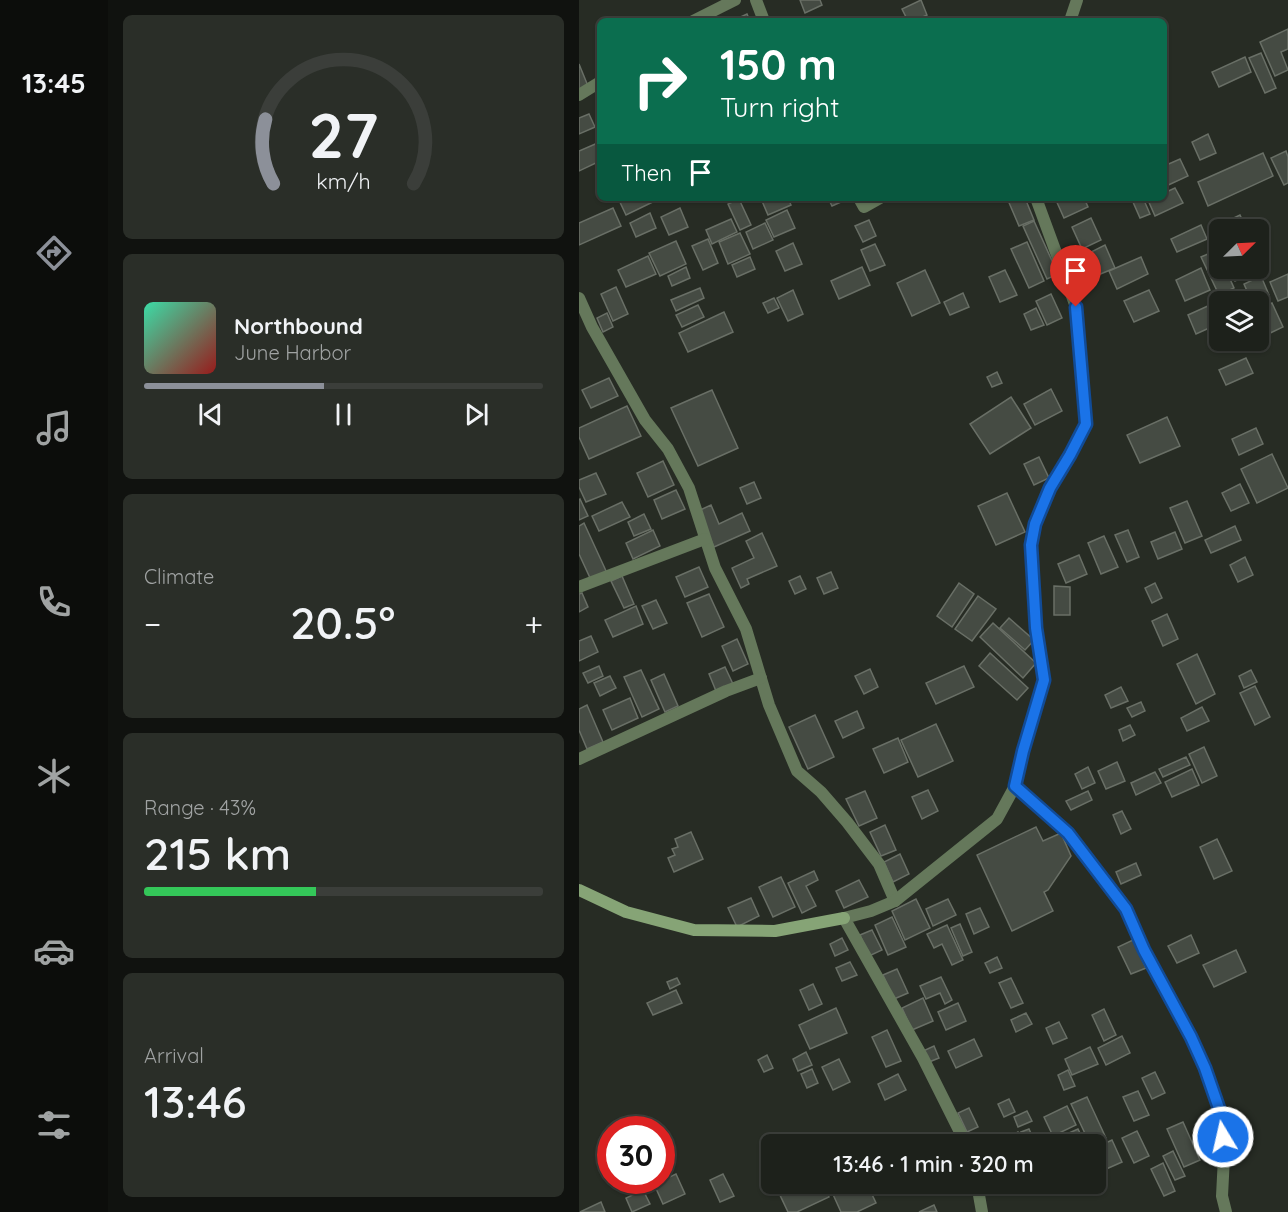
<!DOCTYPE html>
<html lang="en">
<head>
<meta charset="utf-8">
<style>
	:root { --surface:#1d211b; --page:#2a2e28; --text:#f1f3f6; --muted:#a0a3a3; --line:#3b3e3a; --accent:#8c9099 }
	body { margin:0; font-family:Quicksand,sans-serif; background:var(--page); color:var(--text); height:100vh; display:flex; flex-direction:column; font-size:22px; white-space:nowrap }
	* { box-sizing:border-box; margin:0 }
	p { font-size:20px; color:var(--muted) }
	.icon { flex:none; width:33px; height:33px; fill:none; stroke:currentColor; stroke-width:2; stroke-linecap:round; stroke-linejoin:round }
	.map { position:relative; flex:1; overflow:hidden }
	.details { display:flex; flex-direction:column; gap:15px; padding:15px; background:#10120f; width:471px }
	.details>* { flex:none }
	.banner { position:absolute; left:18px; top:18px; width:570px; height:183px; border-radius:9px; box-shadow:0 2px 4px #0004,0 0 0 2px var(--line); background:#0b6e4f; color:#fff; overflow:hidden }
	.needle { width:39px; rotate:66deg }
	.controls { position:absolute; left:630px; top:219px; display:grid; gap:12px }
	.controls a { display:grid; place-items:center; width:60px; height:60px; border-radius:9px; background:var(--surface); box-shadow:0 2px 4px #0004,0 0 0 2px var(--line); font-size:30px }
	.speed { position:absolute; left:18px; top:1116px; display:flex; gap:12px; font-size:30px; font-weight:700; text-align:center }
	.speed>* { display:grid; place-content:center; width:78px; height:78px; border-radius:50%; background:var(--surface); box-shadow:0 2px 4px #0004,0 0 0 2px var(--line); line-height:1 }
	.speed .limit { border:9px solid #d22; background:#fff; color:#111 }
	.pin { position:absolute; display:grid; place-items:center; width:51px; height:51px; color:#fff; margin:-62px -26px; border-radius:50% 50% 50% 0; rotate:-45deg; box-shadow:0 0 6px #0007 }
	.pin .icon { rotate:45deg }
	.me { position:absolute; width:66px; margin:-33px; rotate:351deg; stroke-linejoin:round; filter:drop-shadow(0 0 4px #0008) }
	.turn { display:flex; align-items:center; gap:21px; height:126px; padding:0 24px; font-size:27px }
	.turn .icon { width:78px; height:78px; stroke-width:2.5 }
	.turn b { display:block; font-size:42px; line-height:51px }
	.then { display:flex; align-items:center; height:57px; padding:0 24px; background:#0003; gap:12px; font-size:22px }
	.big { font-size:45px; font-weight:600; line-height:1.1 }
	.details .widget { flex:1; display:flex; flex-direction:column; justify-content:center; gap:9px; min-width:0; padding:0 21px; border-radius:9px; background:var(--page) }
	.details .dial { align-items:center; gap:0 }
	.dial svg { height:156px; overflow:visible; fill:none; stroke:var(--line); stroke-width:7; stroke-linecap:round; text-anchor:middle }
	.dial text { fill:var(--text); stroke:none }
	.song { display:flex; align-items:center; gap:18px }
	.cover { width:72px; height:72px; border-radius:9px; background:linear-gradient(135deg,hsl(160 70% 55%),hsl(0 70% 35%)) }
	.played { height:6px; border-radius:3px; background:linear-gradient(90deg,var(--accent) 45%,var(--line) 45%) }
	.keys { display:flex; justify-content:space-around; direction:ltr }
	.heat { display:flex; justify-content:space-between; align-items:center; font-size:33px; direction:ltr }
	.charge { height:9px; border-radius:4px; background:linear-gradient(90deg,#34c759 43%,var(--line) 0) }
	.trip { position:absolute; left:182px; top:1134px; width:345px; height:60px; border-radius:9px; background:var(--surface); box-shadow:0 2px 4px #0004,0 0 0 2px var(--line); font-weight:600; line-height:60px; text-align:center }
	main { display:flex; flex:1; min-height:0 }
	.tabs { display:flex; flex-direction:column; width:108px; justify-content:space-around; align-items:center; background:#0c0d0b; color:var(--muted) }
	.tabs .icon { width:42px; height:42px }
	.tabs .on { color:var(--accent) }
	.tabs b { font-size:27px; color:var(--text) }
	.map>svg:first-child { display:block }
	.building { fill:#454b43; stroke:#696f66; stroke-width:1.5 }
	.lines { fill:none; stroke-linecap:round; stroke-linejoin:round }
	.street { stroke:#65785b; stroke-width:12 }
	.secondary { stroke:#86a476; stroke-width:12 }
	.route-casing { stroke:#114b97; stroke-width:15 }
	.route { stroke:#1a73e8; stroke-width:10 }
</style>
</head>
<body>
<main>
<nav class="tabs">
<b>13:45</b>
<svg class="icon on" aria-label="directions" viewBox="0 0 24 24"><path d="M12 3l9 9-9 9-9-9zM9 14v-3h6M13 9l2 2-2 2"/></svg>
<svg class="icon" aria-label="music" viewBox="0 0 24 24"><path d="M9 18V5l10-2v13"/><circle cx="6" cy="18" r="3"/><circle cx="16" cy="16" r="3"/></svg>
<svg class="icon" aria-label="phone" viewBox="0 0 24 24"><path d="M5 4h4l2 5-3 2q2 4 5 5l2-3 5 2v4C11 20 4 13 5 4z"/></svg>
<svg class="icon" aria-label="climate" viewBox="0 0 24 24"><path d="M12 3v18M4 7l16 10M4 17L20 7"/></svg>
<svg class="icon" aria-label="car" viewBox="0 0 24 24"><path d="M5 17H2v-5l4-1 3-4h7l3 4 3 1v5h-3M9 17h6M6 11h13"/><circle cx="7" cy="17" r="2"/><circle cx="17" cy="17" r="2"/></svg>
<svg class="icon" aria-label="filters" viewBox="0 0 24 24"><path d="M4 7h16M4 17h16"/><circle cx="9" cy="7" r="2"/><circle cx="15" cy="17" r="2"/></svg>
</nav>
<section class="details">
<div class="widget dial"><svg viewBox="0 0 100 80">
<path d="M14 69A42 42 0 1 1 86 69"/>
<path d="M14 69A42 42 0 0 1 10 36" stroke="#8c9099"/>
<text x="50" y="56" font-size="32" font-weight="700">27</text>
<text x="50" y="72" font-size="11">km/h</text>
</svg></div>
<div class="widget">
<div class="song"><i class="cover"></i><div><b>Northbound</b><p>June Harbor</p></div></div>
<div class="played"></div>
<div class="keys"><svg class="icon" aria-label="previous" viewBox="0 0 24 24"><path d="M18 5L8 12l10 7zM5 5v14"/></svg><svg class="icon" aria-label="pause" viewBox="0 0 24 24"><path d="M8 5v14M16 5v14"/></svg><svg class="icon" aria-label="next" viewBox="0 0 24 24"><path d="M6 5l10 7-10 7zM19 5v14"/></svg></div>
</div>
<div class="widget"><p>Climate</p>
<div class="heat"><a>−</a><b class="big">20.5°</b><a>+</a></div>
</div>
<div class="widget"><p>Range · 43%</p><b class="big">215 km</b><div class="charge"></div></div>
<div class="widget"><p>Arrival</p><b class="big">13:46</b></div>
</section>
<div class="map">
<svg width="709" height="1212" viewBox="0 0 709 1212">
	<rect width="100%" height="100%" fill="#272c24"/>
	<g class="building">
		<polygon points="221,0 241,0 243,5 226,13"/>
		<polygon points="342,0 348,15 335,21 329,21 323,9"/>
		<polygon points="168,14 171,21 153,21"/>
		<polygon points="709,29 709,49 702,52 709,70 696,76 681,42"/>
		<polygon points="682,53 697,88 686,93 670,58"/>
		<polygon points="666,57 672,72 640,87 633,72"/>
		<polygon points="0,64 9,86 0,90"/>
		<polygon points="10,114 16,127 0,134 0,118"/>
		<polygon points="629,134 637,153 621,160 613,142"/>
		<polygon points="21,142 21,161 0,171 0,151"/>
		<polygon points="707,151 709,157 709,183 705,185 692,158"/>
		<polygon points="684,153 694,176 629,206 619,182"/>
		<polygon points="601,159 609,176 585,187 585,166"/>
		<polygon points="596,188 604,203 576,216 569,200 585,198 585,193"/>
		<polygon points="39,198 82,198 47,215"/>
		<polygon points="188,198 209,198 212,205 189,215 183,201"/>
		<polygon points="249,198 271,198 253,206"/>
		<polygon points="428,198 446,198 455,220 440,226"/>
		<polygon points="476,198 505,198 509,207 485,218"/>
		<polygon points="562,198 564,198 571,214 561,218 554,202"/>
		<polygon points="160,199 172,225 161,230 149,204"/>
		<polygon points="34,208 42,226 0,245 0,223"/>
		<polygon points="101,208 109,227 90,235 82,217"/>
		<polygon points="208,210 216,228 195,237 187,220"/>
		<polygon points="71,213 77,228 57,237 51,223"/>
		<polygon points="661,215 668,230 640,230 640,243 633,228"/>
		<polygon points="512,218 522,240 503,249 493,227"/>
		<polygon points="152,219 158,232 133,244 127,230"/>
		<polygon points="290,220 297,236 284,242 276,226"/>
		<polygon points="455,221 479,274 468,279 444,226"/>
		<polygon points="186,223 194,240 174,249 167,232"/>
		<polygon points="622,225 628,239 598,252 592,239"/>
		<polygon points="161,233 171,254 149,264 140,242"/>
		<polygon points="129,239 139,263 124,270 113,246"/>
		<polygon points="97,241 107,264 81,276 70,253"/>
		<polygon points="448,242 465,281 450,288 432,249"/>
		<polygon points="214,243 223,264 206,271 197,251"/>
		<polygon points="296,244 306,265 291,271 282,250"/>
		<polygon points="526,245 536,268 519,275 510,253"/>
		<polygon points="638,250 640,256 640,268 646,268 655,288 640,295 622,257"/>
		<polygon points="69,256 77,274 47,287 39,270"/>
		<polygon points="171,257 176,269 158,277 153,265"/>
		<polygon points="562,257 569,274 538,289 530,271"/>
		<polygon points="680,266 681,270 656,281 651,268 680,268"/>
		<polygon points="107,267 111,278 93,286 89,276"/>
		<polygon points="283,267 291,285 260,299 252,281"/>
		<polygon points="622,268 631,290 606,301 597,280"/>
		<polygon points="346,270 361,303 333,316 318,283"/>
		<polygon points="426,270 438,295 421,302 410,277"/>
		<polygon points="709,274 709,297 699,301 691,282"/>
		<polygon points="682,276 690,295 673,302 665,284"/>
		<polygon points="37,287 49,314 34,321 22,294"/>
		<polygon points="121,288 125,298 97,311 92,300"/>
		<polygon points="214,290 224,314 209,321 198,298"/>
		<polygon points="570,290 580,311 555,322 545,301"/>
		<polygon points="384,293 390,307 371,315 365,302"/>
		<polygon points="472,294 483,318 468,325 457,301"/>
		<polygon points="195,298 200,308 189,313 184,303"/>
		<polygon points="693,303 704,327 683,337 680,330 680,309"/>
		<polygon points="119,305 125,317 103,327 97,315"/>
		<polygon points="631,305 639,324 617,334 609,315"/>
		<polygon points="457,308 465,325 452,330 445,314"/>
		<polygon points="145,312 154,332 109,352 100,333"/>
		<polygon points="28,313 34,327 24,332 18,318"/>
		<polygon points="667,358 674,373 647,385 640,370"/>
		<polygon points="418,372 423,383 413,387 408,377"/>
		<polygon points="30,378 39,396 12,408 3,390"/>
		<polygon points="472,389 483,411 456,425 445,404"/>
		<polygon points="133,390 159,448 119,466 92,408"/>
		<polygon points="432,397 452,428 411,454 391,424"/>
		<polygon points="48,406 62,436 10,459 0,437 0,428"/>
		<polygon points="588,417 601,446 561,463 548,435"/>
		<polygon points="677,428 684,444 660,455 653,439"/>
		<polygon points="693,454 709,488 678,503 662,469"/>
		<polygon points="460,457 470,478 455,485 445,464"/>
		<polygon points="84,461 95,485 69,497 58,473"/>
		<polygon points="17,473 27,494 7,502 0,487 0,480"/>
		<polygon points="175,482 182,498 168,504 161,488"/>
		<polygon points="661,484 670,503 652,511 643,493"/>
		<polygon points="97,490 106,509 83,519 75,500"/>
		<polygon points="428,493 446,532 417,545 399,506"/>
		<polygon points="1,499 9,516 0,520 0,500"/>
		<polygon points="608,501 623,536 606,543 591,508"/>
		<polygon points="43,502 51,517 20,531 13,516"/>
		<polygon points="132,505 140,524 163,513 171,531 135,547 119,511"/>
		<polygon points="65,514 72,529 55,536 49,522"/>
		<polygon points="5,523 28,573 12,580 0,554 0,526"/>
		<polygon points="656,526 662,540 632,553 626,540"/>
		<polygon points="74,530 81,546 54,559 47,543"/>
		<polygon points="549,530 560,557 548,562 536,535"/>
		<polygon points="596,532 603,549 579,559 572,542"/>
		<polygon points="183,533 198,566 168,579 170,584 162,588 153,568 175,558 167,541"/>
		<polygon points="525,536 539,567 522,574 509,543"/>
		<polygon points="500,555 508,574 487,583 479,564"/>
		<polygon points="666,557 674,575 659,582 651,565"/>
		<polygon points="120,567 129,587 106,597 97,577"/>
		<polygon points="252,572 259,588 245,594 238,578"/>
		<polygon points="43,576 55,604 45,608 32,581"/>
		<polygon points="221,576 227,589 216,594 210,581"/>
		<polygon points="380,583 395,594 373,627 358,616"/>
		<polygon points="576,583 583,598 573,603 566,588"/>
		<polygon points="475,586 491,587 491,615 475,615"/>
		<polygon points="3,593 9,607 0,612 0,594"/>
		<polygon points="130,594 145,627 123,637 108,603"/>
		<polygon points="399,596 417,609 393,641 376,629"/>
		<polygon points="77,600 88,623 74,629 63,606"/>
		<polygon points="57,606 64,624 34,637 26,620"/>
		<polygon points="588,614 599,639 584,646 573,621"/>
		<polygon points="430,618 455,640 446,650 421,628"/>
		<polygon points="414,623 457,663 444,678 401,637"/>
		<polygon points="12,636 19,652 0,661 0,641"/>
		<polygon points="158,639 169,664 154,671 143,646"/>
		<polygon points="411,653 449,688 438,700 400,666"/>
		<polygon points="618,654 636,694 617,704 598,664"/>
		<polygon points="20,666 24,676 9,683 4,673"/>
		<polygon points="385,666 395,687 357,704 347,683"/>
		<polygon points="146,667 154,684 137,691 130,674"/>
		<polygon points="291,669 299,687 285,694 276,676"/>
		<polygon points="62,670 80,709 63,717 45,677"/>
		<polygon points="672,670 678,682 665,688 660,676"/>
		<polygon points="85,674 99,706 86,712 72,680"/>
		<polygon points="31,676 37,688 21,696 15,683"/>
		<polygon points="676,686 691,717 676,725 661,693"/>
		<polygon points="542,687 549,701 532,708 526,695"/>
		<polygon points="51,698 59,718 33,730 24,710"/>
		<polygon points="562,702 566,711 553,717 548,708"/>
		<polygon points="8,705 24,742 8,749 0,730 0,709"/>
		<polygon points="623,707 630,721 608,731 602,718"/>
		<polygon points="278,711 285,728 264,738 256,721"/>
		<polygon points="236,715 255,757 229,769 210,727"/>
		<polygon points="357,724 374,761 339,777 322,740"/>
		<polygon points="551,725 556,735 544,741 540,730"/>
		<polygon points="319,738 329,762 305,773 294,749"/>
		<polygon points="625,747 638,776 623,783 610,754"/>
		<polygon points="607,757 611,765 584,777 580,769"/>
		<polygon points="538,762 546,781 527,789 519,771"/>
		<polygon points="509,767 516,783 503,789 496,774"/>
		<polygon points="613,769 620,785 593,797 586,782"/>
		<polygon points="576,772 582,783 557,795 552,783"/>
		<polygon points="349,790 359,811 343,819 333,797"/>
		<polygon points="286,791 298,818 280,826 267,799"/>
		<polygon points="509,791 513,800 492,810 487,801"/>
		<polygon points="543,811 552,829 542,834 534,815"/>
		<polygon points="306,825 317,850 302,856 291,832"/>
		<polygon points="457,827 464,841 482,833 492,856 469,890 465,892 474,911 433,931 398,855"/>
		<polygon points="112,832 124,859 95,872 89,858 96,855 93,849 99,847 96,839"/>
		<polygon points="638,839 653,871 635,879 621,847"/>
		<polygon points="321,854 330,874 314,882 305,862"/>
		<polygon points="557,863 562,875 542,884 537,872"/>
		<polygon points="235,871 239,880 227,886 237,906 223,913 209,883"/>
		<polygon points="202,877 216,907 194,917 180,887"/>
		<polygon points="280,880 289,897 265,908 257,891"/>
		<polygon points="172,898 180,916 158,927 149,908"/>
		<polygon points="337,899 351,928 326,940 313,911"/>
		<polygon points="369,899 377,915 354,926 347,909"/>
		<polygon points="401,908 410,927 395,934 387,914"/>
		<polygon points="313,917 327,947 309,955 296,925"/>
		<polygon points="381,924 393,952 384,956 372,928"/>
		<polygon points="368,925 384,960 373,965 363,944 355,948 348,934"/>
		<polygon points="293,930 303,950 290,956 281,935"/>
		<polygon points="612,935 620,953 598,963 589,946"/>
		<polygon points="263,938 269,950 256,956 251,944"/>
		<polygon points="554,940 567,968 552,974 539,947"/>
		<polygon points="657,950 667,972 635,987 624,965"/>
		<polygon points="418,957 423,968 411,973 406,963"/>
		<polygon points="271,962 278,975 263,981 257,968"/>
		<polygon points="318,969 329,993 315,999 304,975"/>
		<polygon points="362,977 373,1000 366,1004 361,993 347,999 341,986"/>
		<polygon points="98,978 101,984 91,989 88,982"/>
		<polygon points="432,978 444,1003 432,1008 420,983"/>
		<polygon points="234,984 243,1004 230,1010 221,990"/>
		<polygon points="97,990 103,1003 74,1015 68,1003"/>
		<polygon points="344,998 354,1021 333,1030 323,1008"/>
		<polygon points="379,1003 387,1021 367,1030 359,1012"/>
		<polygon points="257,1008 268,1033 231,1049 220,1025"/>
		<polygon points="525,1009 537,1035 525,1041 513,1015"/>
		<polygon points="447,1013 453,1024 437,1032 432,1020"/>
		<polygon points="480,1022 488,1038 474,1044 467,1028"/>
		<polygon points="308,1030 322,1061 307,1067 293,1037"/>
		<polygon points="543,1036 551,1053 527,1065 519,1048"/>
		<polygon points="395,1039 403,1056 377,1068 369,1051"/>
		<polygon points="355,1046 360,1058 350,1062 344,1051"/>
		<polygon points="511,1047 519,1064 493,1075 486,1059"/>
		<polygon points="227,1052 233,1065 219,1071 214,1059"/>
		<polygon points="188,1055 194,1068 185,1072 179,1060"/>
		<polygon points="260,1059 271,1082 254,1090 243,1067"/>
		<polygon points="233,1069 239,1083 228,1088 222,1074"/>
		<polygon points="489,1070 496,1086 485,1090 479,1075"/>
		<polygon points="576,1072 586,1093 573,1099 563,1078"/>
		<polygon points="319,1074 327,1090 306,1100 299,1084"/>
		<polygon points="559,1091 570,1115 555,1121 544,1097"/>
		<polygon points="508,1097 527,1138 513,1144 511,1144 492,1104"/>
		<polygon points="430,1099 436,1112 425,1117 419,1104"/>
		<polygon points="488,1106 497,1125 474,1136 465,1117"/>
		<polygon points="390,1108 399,1127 388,1132 379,1113"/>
		<polygon points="448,1111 453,1121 439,1127 435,1117"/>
		<polygon points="604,1122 621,1160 605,1167 588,1129"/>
		<polygon points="450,1129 455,1140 448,1144 442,1132"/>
		<polygon points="499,1129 506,1143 503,1144 465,1144"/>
		<polygon points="558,1131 570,1156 555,1163 543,1138"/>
		<polygon points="439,1132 444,1144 434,1144 430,1136"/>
		<polygon points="533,1140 543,1162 525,1170 516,1148"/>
		<polygon points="594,1151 606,1176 596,1180 584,1156"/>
		<polygon points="584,1163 596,1191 585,1196 572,1169"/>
		<polygon points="97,1174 106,1194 84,1204 75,1184"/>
		<polygon points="144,1174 155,1196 141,1202 131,1180"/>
		<polygon points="220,1184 244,1184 250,1197 218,1212 209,1212 200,1193"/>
		<polygon points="267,1184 288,1184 297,1203 278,1212 262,1212 252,1190"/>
		<polygon points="311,1184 336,1184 337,1185 317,1195"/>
		<polygon points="64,1190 71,1204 53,1212 47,1198"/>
		<polygon points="22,1202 26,1212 1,1212"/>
		<polygon points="355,1205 358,1212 340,1212"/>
	</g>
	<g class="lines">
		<g class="street">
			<polyline points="177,0 185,21"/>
			<polyline points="114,21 156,0"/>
			<polyline points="491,21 498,0"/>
			<polyline points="0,95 21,82"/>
			<polyline points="280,198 285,207 301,198"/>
			<polyline points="0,298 13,327 66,420 89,449 110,488 136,568 167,629 190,705 218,771 242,792 268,822 300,864 316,901"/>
			<polyline points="0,587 126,539"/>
			<polyline points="0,759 147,691 182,678"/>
			<polyline points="436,786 489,833 547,909 565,950 612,1037 626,1068 643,1117 645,1157 643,1196 647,1212"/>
			<polyline points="387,1144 344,1058 265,918 292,911 316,901 418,819 436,786 444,751 465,680 457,629 452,545 456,524 471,488 491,455 507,424 497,307 457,198"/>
			<polyline points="398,1184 403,1212"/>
		</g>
		<polyline class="secondary" points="0,890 47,912 115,930 196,931 265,918"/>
	</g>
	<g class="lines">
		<defs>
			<polyline id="route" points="497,307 507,424 491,455 471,488 456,524 452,545 457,628 465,680 444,751 436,786 489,833 547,909 565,950 612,1037 626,1068 643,1117 644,1137"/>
		</defs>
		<use href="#route" class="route-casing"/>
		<use href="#route" class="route"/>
	</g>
</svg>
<div class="controls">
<a><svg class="needle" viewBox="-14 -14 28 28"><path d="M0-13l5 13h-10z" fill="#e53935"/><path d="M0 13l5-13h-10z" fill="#a0a3a3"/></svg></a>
<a><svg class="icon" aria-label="layers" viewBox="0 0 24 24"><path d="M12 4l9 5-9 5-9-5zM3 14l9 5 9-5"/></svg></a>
</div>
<div class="speed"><div class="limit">30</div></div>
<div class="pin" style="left:497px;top:307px;background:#d93025"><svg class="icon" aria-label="arrive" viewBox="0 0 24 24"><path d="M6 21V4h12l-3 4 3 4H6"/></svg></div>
<svg class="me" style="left:644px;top:1137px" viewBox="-20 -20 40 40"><circle r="17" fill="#1a73e8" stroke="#fff" stroke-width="3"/><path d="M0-11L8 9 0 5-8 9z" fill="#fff"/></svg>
<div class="trip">13:46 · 1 min · 320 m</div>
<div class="banner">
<div class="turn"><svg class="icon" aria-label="right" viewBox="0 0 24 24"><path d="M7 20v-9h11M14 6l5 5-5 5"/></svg><div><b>150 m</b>Turn right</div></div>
<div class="then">Then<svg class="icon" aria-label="arrive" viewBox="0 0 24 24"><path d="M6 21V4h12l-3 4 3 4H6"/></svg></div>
</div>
</div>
</main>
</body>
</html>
